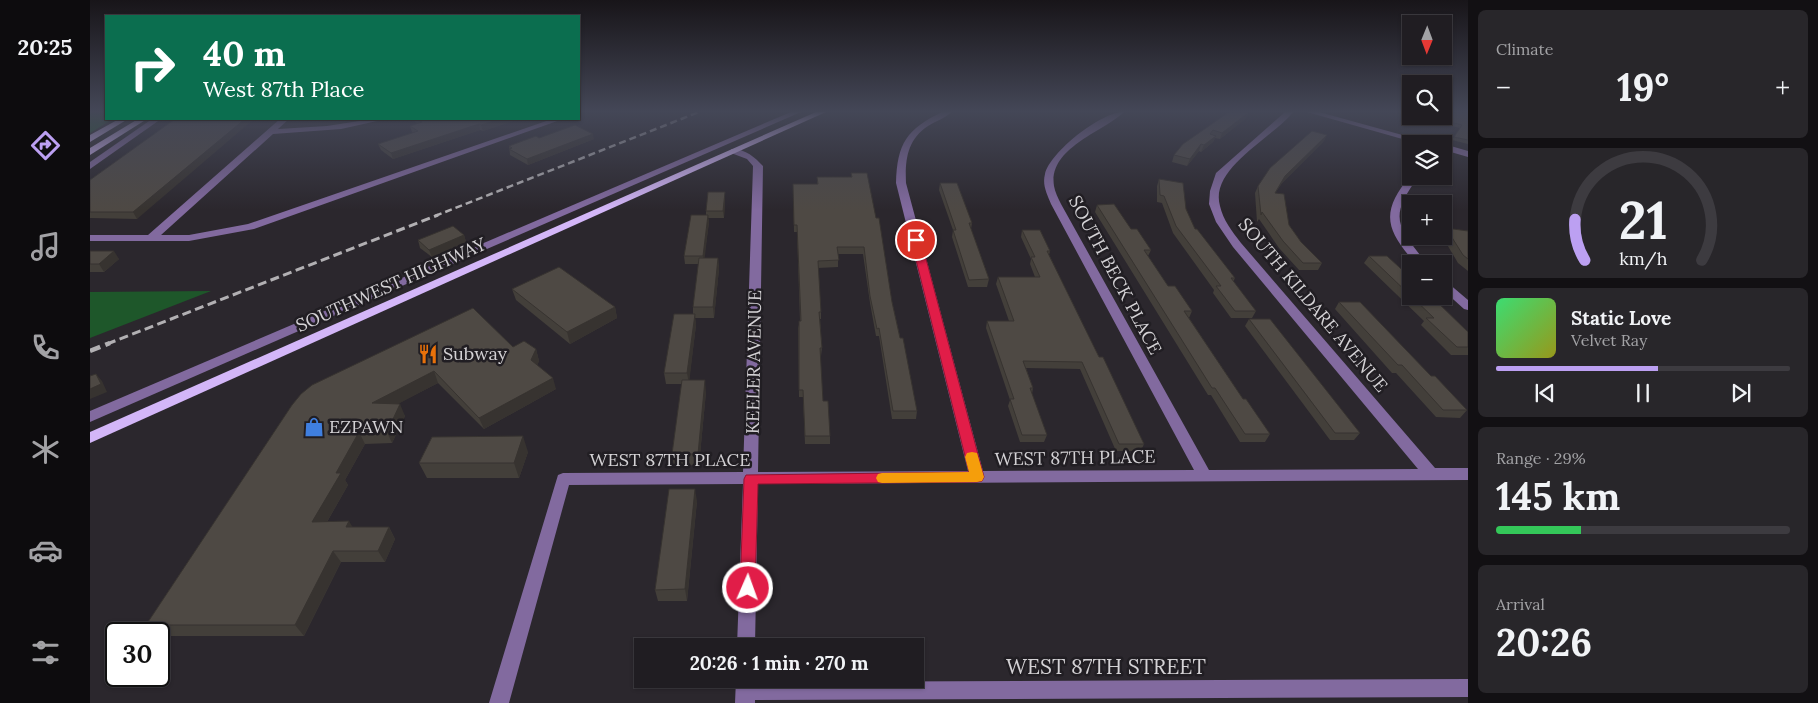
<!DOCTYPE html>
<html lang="en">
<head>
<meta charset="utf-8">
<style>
	:root { --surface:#201d22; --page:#28262a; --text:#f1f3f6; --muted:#a2a2a5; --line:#3d3b40; --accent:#bca0f2 }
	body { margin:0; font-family:Lora,serif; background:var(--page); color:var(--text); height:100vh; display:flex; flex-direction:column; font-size:19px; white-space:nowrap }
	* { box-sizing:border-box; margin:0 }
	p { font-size:16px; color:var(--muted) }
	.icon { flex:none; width:28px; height:28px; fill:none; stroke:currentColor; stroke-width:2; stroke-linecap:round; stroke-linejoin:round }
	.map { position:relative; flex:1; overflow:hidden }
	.details { display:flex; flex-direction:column; gap:10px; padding:10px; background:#121013; width:350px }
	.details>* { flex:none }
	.guide { position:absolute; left:15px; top:15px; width:475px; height:105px; border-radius:0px; box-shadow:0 1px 4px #0004,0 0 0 1px var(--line); background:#0b6e4f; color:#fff; overflow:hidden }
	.needle { width:32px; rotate:181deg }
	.buttons { position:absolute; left:1312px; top:15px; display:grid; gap:10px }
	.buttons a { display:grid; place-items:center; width:50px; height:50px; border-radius:0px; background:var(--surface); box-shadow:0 1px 4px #0004,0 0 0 1px var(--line); font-size:25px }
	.speed { position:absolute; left:15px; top:622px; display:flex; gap:10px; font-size:25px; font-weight:700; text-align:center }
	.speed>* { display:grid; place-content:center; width:65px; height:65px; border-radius:50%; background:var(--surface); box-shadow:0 1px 4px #0004,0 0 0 1px var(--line); line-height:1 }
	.speed .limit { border:2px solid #111; border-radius:8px; background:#fff; color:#111 }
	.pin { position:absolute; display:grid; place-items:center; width:42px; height:42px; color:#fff; margin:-21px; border:2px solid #fff; border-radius:50%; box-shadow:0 1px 5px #0007 }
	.me { position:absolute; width:55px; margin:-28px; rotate:2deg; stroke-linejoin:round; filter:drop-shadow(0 0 4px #0008) }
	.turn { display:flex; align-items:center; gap:18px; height:105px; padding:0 15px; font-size:22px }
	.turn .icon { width:65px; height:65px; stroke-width:2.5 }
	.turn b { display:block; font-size:35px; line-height:42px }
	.big { font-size:38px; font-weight:700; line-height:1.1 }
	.details .widget { flex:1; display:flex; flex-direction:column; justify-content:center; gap:8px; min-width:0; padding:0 18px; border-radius:8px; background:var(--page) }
	.details .dial { align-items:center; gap:0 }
	.dial svg { height:130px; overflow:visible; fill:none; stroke:var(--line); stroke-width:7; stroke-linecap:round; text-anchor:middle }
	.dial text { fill:var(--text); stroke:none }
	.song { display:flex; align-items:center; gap:15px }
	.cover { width:60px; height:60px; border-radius:8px; background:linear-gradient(135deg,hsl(140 70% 55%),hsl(60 70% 35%)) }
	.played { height:5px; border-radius:2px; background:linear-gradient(90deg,var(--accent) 55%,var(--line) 55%) }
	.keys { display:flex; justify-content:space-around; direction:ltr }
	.heat { display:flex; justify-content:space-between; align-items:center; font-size:28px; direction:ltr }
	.charge { height:8px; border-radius:4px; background:linear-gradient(90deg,#34c759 29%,var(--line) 0) }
	.trip { position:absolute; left:544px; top:638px; width:290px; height:50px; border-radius:0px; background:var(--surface); box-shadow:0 1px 4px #0004,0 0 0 1px var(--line); font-weight:700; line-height:50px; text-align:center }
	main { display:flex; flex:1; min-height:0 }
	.tabs { display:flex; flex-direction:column; width:90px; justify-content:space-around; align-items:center; background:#0d0c0e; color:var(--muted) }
	.tabs .icon { width:35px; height:35px }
	.tabs .on { color:var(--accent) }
	.tabs b { font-size:22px; color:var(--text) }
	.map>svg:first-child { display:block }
	.green { fill:#1e572a }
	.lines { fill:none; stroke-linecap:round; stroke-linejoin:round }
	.minor { fill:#826a9f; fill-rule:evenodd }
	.major { fill:#d3b6f8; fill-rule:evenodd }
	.rail-far2 { stroke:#b2b0b3; stroke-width:2.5; stroke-dasharray:7 4; stroke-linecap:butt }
	.rail-far1 { stroke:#b2b0b3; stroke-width:3; stroke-dasharray:9 4.5; stroke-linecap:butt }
	.rail { stroke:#b2b0b3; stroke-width:4.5; stroke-dasharray:11 5.5; stroke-linecap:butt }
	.wall { fill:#433f3a }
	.shaded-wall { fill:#373330 }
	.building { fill:#4e4944; stroke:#373330 }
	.route { fill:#e11d48; stroke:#92132f }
	.slow { fill:#f59e0b }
	.labels { text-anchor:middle; stroke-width:5; stroke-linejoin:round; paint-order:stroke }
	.street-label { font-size:18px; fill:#d4d2d5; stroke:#211e23 }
	.poi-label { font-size:18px; fill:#d4d2d5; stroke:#211e23; text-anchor:start }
	.near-street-label { font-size:21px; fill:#d4d2d5; stroke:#211e23 }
</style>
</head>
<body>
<main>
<nav class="tabs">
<b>20:25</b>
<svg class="icon on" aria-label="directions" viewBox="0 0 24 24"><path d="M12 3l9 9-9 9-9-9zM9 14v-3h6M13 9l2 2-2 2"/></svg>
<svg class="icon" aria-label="music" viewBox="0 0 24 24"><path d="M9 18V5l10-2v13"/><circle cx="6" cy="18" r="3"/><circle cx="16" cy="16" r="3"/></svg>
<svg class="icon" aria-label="phone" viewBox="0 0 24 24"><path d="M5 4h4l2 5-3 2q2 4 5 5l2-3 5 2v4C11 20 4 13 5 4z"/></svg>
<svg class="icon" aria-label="climate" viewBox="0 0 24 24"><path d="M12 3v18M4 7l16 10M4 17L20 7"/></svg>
<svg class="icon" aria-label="car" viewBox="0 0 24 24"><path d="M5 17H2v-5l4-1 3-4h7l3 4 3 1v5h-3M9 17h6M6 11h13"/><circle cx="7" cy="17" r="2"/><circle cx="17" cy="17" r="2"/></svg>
<svg class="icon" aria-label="filters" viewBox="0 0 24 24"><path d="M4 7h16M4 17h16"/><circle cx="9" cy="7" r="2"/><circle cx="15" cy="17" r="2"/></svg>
</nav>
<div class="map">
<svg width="1378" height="703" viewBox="0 0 1378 703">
	<rect width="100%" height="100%" fill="#2b272d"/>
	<g class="green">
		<polygon points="0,112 16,112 16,119 23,119 0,133"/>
		<polygon points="121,291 0,338 0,292"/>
	</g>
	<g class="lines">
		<g class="minor">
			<polygon points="701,112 711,112 0,422 0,411"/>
			<path d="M 852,112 L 862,112 C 855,118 846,121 838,126 C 817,140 815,160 816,183 L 893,471 L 1104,470 L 961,204 C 957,194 952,185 955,174 C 960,152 1012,111 1034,112 C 1013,132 958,148 964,186 C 965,192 968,198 971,204 L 1119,470 L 1328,469 L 1143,247 L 1126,222 L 1119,204 L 1120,191 L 1126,173 L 1195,112 L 1203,112 C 1184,137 1119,168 1130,206 C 1133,220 1142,231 1151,243 L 1345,468 L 1378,468 L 1378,480 L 668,484 L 665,646 L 647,646 L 653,484 L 479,485 L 419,703 L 399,703 L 468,475 L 473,473 L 653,472 L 663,166 L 657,159 L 641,153 L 641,149 C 654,148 665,157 673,166 L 668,472 L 878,471 L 806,183 C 807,143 817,129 852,112 Z"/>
			<polygon points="1217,112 1229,112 1345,144 1330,144"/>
			<polygon points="62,119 71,119 0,169 0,162"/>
			<polygon points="190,119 199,119 188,129 237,126 282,119 296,119 251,129 183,134 71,235 99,235 158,224 462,119 473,119 164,229 99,241 0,241 0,235 58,235"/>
			<polygon points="1354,144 1378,151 1378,157 1354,150"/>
			<path d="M 1321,175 L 1321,176 L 1329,176 C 1297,219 1308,226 1337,264 L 1326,264 C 1295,229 1290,212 1321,175 Z"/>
			<polygon points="1354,282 1358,283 1378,300 1378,310 1374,309 1354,291"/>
			<polygon points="646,679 664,679 664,682 1378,679 1378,697 665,700 665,703 645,703"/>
		</g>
		<g class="major">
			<polygon points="726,112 736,112 0,443 0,432"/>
			<polygon points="29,119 38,119 0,142 0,135"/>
			<polygon points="48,119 57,119 0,155 0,148"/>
		</g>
		<polyline class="rail-far2" points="345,216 609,112"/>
		<polyline class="rail-far1" points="17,344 348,215"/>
		<polyline class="rail" points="0,351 20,343"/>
	</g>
	<g class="wall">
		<polygon points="1305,112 1321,112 1321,116"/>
		<polygon points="1378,112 1378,144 1362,140 1370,128 1322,116 1354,116"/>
		<polygon points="1158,113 1155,119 1130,139 1125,138 1123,142 1111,152 1109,151 1097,166 1082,162 1084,155 1093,144"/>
		<polygon points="85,119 47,219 0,218 0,180"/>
		<polygon points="324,119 429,119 393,131 390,130 303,159 291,150 288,144 323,133 322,132 320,126 328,124 325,122"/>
		<polygon points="449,138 504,139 438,165 420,155 419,146"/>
		<polygon points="1234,141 1192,183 1185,193 1199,225 1211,242 1232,263 1228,270 1209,270 1189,248 1169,219 1167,222 1165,193 1168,186"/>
		<polygon points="761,173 802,302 827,411 826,419 802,419 789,336 786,336 780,303 773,254 748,254 748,267 728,268 731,312 731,319 730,319 732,348 731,356 730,356 733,401 740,436 740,444 715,444 713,397 709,397 708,328 710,321 707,232 704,232 703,184 727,184 727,177 761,177"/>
		<polygon points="1069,179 1096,209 1105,229 1145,278 1143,282 1166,311 1162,318 1141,318 1123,293 1124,290 1083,233 1072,203 1067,202 1067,186"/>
		<polygon points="850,183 882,223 881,229 899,279 897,287 878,287 862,237 863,230 849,190"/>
		<polygon points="635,199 634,218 618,218 619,222 614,258 628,258 629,269 624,318 605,318 606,325 599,380 616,392 609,465 584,466 582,454 592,384 576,384 574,373 603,314 603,307 609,264 595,264 594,256 616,215 616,211"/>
		<polygon points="1007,205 1041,229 1061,250 1058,256 1078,286 1102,311 1099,318 1153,399 1180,434 1175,442 1150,442 1121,395 1118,395 1005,212"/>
		<polygon points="1356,228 1378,231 1378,271 1368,263 1352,236 1354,236 1354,231"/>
		<polygon points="932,230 960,251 959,255 1009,357 1054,444 1051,451 1026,451 990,369 936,368 943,388 942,394 957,435 954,442 930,442 918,406 920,400 896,328 897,321 919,321 906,284 908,277 945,277 940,264 941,259 931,237"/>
		<polygon points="374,235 376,242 342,257 330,248 328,240"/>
		<polygon points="0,251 29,259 14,272 0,272"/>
		<polygon points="1279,256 1378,332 1378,355 1361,355 1331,325 1334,321 1274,263"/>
		<polygon points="422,289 525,307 527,318 480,344 426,300"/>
		<polygon points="1249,302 1341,376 1377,410 1370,418 1346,417 1306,373 1302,373 1245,309"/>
		<polygon points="1159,319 1270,433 1264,440 1240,440 1155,326"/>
		<polygon points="423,347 446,349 449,361 447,365 466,389 394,429 348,383 307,404 315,416 302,443 275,444 255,480 258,485 237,522 263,527 299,527 305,539 295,562 251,562 214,636 69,636 69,634 65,634 56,625 202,405"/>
		<polygon points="438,452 429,478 337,478 329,463"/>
		<polygon points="607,501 597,601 568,601 565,590"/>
	</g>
	<g class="shaded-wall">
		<polygon points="1158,113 1155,119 1130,139 1132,133"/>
		<polygon points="155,119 164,119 47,219 43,212"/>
		<polygon points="411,119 429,119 393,131 391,125"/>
		<polygon points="389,124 390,130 303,159 301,153"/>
		<polygon points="503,134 504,139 438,165 437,159"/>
		<polygon points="1237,135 1234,141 1192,183 1181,200 1185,193 1195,176"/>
		<polygon points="1126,136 1123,142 1111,152 1114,145"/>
		<polygon points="1111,144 1109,151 1097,166 1100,159"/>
		<polygon points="635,192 635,199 634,218 633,211"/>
		<polygon points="618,215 619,222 614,264 613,256"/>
		<polygon points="374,235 376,242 342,257 339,250"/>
		<polygon points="24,251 29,259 14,272 9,264"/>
		<polygon points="628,258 629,269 624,318 623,307"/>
		<polygon points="525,307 527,318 480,344 477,332"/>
		<polygon points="605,314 606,325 599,384 597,373"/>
		<polygon points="446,349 449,361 445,372 441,360"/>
		<polygon points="344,371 348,383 287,415 282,403"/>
		<polygon points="6,374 12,381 17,392 0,399 0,389"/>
		<polygon points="463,378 466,389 394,429 389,418"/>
		<polygon points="615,380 616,392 609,465 608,454"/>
		<polygon points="310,404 315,416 302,443 297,432"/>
		<polygon points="269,432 275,444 255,480 258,485 230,534 222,522 246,473"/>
		<polygon points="433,436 438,452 429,478 424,463"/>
		<polygon points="605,489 607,501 597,601 595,589"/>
		<polygon points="259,521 266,533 256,527"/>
		<polygon points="299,527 305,539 295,562 288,551"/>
		<polygon points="243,551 251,562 214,636 205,625"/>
	</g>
	<g class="building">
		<polygon points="1139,112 1155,112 1158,113 1132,133 1123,130 1120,134 1126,136 1114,145 1111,144 1100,159 1084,155 1093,144"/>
		<polygon points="1354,112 1378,112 1378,140 1364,137 1372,125 1336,116 1354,116"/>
		<polygon points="85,119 155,119 43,212 0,212 0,180"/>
		<polygon points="326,119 411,119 391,125 389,124 301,153 288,144 328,131 320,126 332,122"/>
		<polygon points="485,125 503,134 437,159 419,149 422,148 419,146 446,136 449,138"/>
		<polygon points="1222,131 1237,135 1195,176 1185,193 1194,194 1199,225 1211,242 1232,263 1213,263 1193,241 1172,212 1171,215 1168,186 1180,168"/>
		<polygon points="761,173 777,173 786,218 789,218 802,302 810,338 813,338 827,411 803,411 789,328 787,329 780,296 774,247 747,247 749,260 728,261 731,312 729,312 732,348 730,348 733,401 738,401 740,436 715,436 713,390 709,390 709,321 711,321 707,225 704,225 703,184 728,184 727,177 762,177"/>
		<polygon points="1069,179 1093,183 1096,209 1105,229 1107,229 1145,278 1141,278 1166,311 1145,311 1126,286 1131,286 1086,226 1074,196 1070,195"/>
		<polygon points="850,183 867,183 882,223 879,223 899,279 879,280 863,230 866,230"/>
		<polygon points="618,192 635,192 633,211 616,211"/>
		<polygon points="1024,204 1041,229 1047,229 1061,250 1054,250 1078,286 1085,286 1102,311 1094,311 1153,399 1156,399 1180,434 1155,434 1125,388 1122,388 1007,205"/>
		<polygon points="601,215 618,215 613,256 594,256"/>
		<polygon points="363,226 374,235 339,250 328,240"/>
		<polygon points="1356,228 1378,231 1378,259 1373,255"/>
		<polygon points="932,230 950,230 960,251 957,251 1009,357 1013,357 1054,444 1029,444 992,362 933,361 943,388 940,388 957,435 932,435 920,399 924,399 897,321 924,321 908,277 950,277 941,257 945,257"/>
		<polygon points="0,251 24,251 9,264 0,264"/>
		<polygon points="1279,256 1297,256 1321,278 1321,296"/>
		<polygon points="609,258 628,258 623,307 603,307"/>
		<polygon points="469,267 525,307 477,332 422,289"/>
		<polygon points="1321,296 1341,296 1378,332 1378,347 1367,347 1336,318 1344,318"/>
		<polygon points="1249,302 1270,302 1341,376 1345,376 1377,410 1353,410 1312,365 1308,365"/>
		<polygon points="383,308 423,347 434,341 446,349 441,360 463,378 389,418 344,371 282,403 310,404 297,432 269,432 246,473 251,473 222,522 259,521 256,527 299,527 288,551 243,551 205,625 56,625 202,405 211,394 222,385"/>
		<polygon points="584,314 605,314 597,373 574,373"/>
		<polygon points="1159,319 1180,319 1270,433 1245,433"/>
		<polygon points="6,374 11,384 0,389 0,376"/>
		<polygon points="592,380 615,380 608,454 582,454"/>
		<polygon points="433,436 424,463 329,463 342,437"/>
		<polygon points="579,489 605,489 595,589 565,590"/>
	</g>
	<linearGradient id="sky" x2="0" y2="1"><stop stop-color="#181519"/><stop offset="0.53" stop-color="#444757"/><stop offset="1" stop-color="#444757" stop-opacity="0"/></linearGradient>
	<rect width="1378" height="210" fill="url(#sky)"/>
	<polygon class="route" points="826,237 831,240 894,477 892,481 887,482 668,484 665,588 663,593 658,595 652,593 650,588 654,479 656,475 879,472 821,240"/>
	<polygon class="slow" points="882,452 887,453 894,477 892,481 887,482 792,483 788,482 786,478 788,474 792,473 879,472 875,457 877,453"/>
	<defs>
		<symbol id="restaurant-bare" viewBox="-9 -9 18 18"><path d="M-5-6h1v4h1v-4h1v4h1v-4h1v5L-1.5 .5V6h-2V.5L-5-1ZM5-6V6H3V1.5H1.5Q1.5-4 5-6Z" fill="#e8710a" stroke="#211e23" stroke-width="2.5" paint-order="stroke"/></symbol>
		<symbol id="shop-bare" viewBox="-9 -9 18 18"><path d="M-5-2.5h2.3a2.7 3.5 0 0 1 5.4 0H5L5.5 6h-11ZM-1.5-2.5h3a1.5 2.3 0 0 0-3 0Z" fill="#3f7fe0" stroke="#211e23" stroke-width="2.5" paint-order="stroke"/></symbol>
	</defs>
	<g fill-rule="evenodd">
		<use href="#restaurant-bare" x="324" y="340" width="28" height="28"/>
		<use href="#shop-bare" x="210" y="413" width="28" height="28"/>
	</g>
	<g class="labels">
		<g class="street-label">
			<text transform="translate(1025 275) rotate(62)" y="6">SOUTH BECK PLACE</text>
			<text transform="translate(301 285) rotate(-24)" y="6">SOUTHWEST HIGHWAY</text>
			<text transform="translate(1223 305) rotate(50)" y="6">SOUTH KILDARE AVENUE</text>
			<text transform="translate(664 362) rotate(-89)" y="6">KEELER AVENUE</text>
			<text transform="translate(985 458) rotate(-1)" y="6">WEST 87TH PLACE</text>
			<text x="580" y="466">WEST 87TH PLACE</text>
		</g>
		<g class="poi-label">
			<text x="353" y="360">Subway</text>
			<text x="239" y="433">EZPAWN</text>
		</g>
		<g class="near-street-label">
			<text x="1016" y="674">WEST 87TH STREET</text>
		</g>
	</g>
</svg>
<div class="buttons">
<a><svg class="needle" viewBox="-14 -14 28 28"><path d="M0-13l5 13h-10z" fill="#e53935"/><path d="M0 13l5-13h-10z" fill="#a2a2a5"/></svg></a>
<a><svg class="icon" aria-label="search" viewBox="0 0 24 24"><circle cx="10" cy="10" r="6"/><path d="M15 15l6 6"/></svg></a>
<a><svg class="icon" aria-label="layers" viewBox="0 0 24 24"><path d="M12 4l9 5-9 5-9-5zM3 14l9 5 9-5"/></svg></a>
<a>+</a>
<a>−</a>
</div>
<div class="speed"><div class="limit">30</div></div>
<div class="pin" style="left:826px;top:240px;background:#d93025"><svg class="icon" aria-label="arrive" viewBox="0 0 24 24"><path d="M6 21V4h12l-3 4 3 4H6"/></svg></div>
<svg class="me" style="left:658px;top:588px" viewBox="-20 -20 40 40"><circle r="17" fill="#e11d48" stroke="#fff" stroke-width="3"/><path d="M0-11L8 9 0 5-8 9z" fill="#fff"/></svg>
<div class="trip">20:26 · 1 min · 270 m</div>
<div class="guide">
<div class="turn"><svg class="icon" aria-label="right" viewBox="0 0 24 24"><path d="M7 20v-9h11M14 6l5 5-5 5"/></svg><div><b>40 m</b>West 87th Place</div></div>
</div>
</div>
<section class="details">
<div class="widget"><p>Climate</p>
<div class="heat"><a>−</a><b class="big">19°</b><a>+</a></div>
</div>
<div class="widget dial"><svg viewBox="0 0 100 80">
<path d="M14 69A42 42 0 1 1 86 69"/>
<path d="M14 69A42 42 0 0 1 8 44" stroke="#bca0f2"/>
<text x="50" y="56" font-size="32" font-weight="700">21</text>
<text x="50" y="72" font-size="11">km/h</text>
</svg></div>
<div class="widget">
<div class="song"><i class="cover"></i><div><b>Static Love</b><p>Velvet Ray</p></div></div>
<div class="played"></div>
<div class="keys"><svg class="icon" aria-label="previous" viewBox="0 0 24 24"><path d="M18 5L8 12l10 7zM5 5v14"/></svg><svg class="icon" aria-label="pause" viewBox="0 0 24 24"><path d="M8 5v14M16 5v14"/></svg><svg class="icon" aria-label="next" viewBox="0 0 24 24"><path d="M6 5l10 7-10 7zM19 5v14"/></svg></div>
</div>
<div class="widget"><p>Range · 29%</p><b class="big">145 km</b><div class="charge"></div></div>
<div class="widget"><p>Arrival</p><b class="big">20:26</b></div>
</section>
</main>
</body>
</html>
